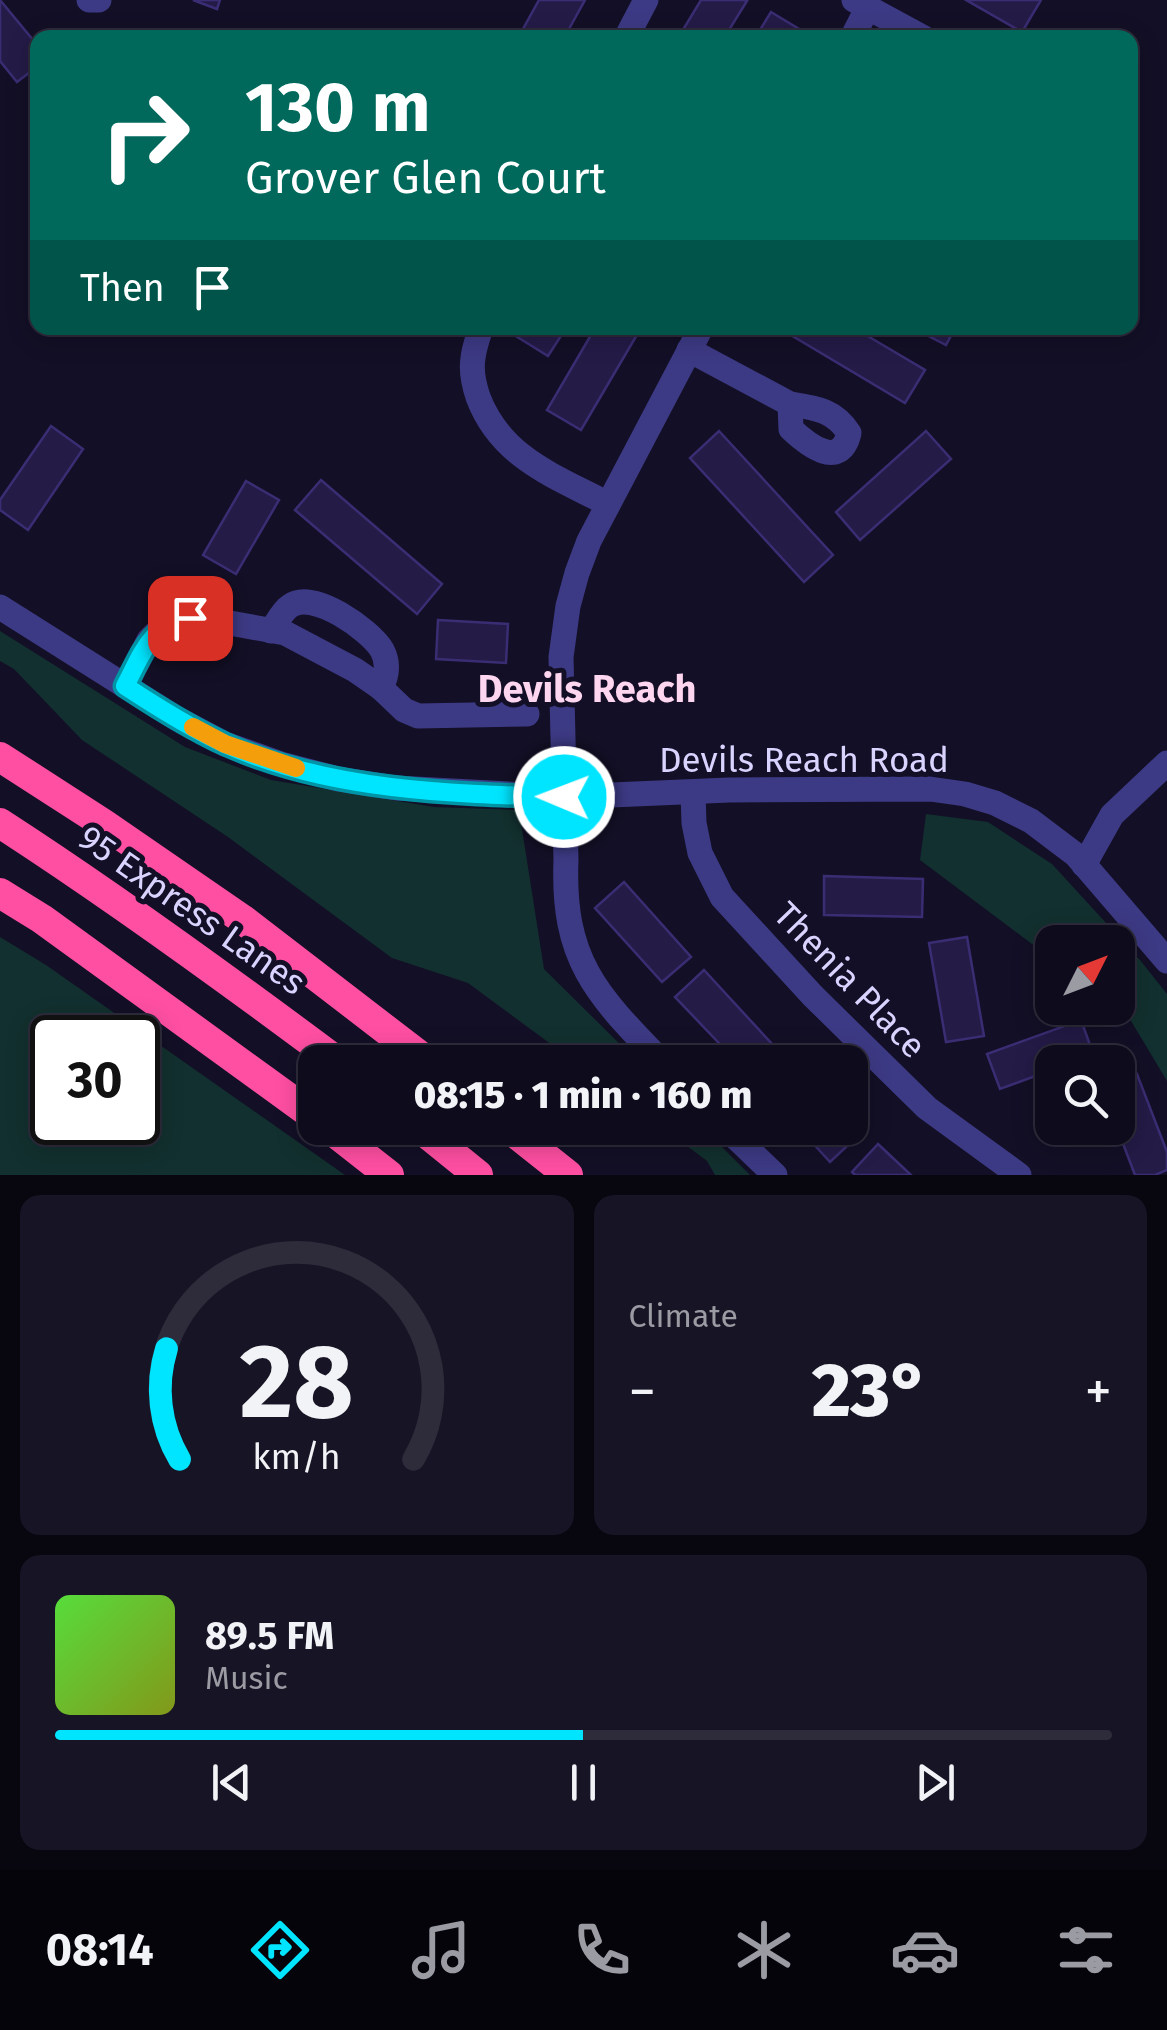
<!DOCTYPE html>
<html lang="en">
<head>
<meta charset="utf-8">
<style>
	:root { --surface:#0e0b1c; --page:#171425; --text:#f1f3f6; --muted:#9b9ba3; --line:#2e2b3b; --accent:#00e5ff }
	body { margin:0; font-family:"Fira Sans",sans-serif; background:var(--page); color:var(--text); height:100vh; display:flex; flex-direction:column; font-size:38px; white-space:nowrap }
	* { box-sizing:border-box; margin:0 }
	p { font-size:32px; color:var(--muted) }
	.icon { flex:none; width:55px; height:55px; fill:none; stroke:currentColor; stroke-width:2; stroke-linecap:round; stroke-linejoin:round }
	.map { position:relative; height:1175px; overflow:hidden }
	.details { display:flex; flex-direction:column; gap:20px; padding:20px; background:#08060f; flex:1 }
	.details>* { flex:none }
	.guide { position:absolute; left:30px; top:30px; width:1108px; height:305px; border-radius:20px; box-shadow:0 5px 25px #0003,0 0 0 2px var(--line); background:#00695c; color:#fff; overflow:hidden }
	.needle { width:65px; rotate:48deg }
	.buttons { position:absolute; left:1035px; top:925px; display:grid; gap:20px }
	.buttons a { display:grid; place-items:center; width:100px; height:100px; border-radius:20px; background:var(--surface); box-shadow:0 5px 25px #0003,0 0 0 2px var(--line); font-size:50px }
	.speed { position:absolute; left:30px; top:1015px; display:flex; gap:20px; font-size:50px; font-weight:700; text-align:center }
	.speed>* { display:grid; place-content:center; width:130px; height:130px; border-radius:50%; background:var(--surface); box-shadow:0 5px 25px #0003,0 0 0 2px var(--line); line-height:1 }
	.speed .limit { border:5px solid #111; border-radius:15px; background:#fff; color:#111 }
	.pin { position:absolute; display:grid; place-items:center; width:85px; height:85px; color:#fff; margin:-42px; border-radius:20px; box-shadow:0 5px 15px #0006 }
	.me { position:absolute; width:110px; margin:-55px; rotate:271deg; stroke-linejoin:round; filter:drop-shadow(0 0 8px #0008) }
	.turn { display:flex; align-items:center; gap:35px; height:210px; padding:0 50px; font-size:45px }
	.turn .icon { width:130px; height:130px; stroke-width:2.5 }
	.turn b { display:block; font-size:70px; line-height:85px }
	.then { display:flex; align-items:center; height:95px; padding:0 50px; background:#0003; gap:20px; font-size:38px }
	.big { font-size:75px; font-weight:800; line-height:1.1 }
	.details .card { flex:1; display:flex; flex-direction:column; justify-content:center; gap:15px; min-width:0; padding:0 35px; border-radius:20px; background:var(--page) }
	.details .dial { align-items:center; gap:0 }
	.dial svg { height:260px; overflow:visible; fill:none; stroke:var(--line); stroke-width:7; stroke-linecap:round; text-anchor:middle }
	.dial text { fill:var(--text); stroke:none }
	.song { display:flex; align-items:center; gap:30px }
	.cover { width:120px; height:120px; border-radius:15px; background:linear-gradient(135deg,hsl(110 70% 55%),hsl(70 70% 35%)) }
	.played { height:10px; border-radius:5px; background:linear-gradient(90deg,var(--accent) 50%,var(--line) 50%) }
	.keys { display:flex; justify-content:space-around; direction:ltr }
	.heat { display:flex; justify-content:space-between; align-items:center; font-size:55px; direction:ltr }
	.details .tiles { flex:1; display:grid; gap:20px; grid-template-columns:1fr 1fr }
	.card:last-child { grid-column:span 2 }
	.trip { position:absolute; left:298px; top:1045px; width:570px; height:100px; border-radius:20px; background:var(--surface); box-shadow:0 5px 25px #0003,0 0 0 2px var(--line); font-weight:800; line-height:100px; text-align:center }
	.tab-bar { display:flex; height:160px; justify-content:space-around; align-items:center; background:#06040b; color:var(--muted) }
	.tab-bar .icon { width:70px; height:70px }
	.tab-bar .current { color:var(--accent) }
	.tab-bar b { font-size:45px; color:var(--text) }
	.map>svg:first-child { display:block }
	.green { fill:#12302f; fill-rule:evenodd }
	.building { fill:#241b47; stroke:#3b2d73; stroke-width:2.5 }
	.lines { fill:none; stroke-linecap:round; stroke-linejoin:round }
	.minor { stroke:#3d3a85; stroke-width:25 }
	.highway { stroke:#ff4fa3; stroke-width:30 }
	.route-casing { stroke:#0095a6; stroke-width:25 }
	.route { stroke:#00e5ff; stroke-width:18 }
	.slow { stroke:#f59e0b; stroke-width:18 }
	.labels { text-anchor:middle; stroke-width:10; stroke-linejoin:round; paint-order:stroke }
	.street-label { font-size:35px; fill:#d9d4ff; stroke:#130f26 }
	.neighbourhood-label { font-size:38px; font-weight:bold; fill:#ffd6f0; stroke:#130f26 }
</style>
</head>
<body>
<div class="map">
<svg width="1167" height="1175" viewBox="0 0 1167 1175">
	<rect width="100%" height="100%" fill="#130f26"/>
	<g class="green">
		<polygon points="0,631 185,747 271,780 434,807 519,810 544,969 638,1062 575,1062 468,983 392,958 228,837 82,740 14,669 0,661"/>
		<polygon points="926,814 988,822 1052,864 1140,960 1167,994 1167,1081 1128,1016 1117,1008 1118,942 1052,942 1052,959 920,860"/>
		<path d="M 0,937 L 46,965 L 345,1175 L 0,1175 ZM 52,1038 L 138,1038 L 138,1122 L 52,1122 Z"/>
		<polygon points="663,1128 703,1128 750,1175 715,1175 707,1161"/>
	</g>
	<g class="building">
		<polygon points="0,0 38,46 38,66 17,82 0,61"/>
		<polygon points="193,0 220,0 217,9"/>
		<polygon points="539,0 585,0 564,38 518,38"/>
		<polygon points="701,0 744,0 747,1 724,38 678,38"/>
		<polygon points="966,0 1041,0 1022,32"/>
		<polygon points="771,12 804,32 800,38 755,38"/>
		<polygon points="519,328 566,328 548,356 514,335"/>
		<polygon points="595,328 641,328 581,430 547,410"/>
		<polygon points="779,328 854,328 925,370 905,403"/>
		<polygon points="913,328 955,328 946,345"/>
		<polygon points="51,426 83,449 28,530 0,510 0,500"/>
		<polygon points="719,431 833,555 804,582 690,458"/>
		<polygon points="926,431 951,459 860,540 836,512"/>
		<polygon points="321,480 442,584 417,614 295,510"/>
		<polygon points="246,481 279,500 236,574 203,555"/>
		<polygon points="438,620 508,624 506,663 436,659"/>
		<polygon points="824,876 923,879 922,917 824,915"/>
		<polygon points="624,882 691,957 662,982 595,908"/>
		<polygon points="967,937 984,1036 946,1042 929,943"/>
		<polygon points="704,970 773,1045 754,1062 737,1062 675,997"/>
		<polygon points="1081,1020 1094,1056 1075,1062 1052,1062 1052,1070 1000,1089 987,1054"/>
		<polygon points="1137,1074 1167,1152 1167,1170 1155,1175 1135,1175 1117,1128 1118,1082"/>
		<polygon points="850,1126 859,1135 830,1162 799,1128"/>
		<polygon points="878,1144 911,1175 855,1175 852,1172"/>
	</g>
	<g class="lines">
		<g class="minor">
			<polyline points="89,0 99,0"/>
			<polyline points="854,0 924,38"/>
			<polyline points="626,38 646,0"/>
			<polyline points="852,38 868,7"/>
			<path d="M 481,328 C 478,337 474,348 473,358 C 471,370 474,385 478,397 C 501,458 555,476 608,504"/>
			<polyline points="689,350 790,404"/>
			<path d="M 790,404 C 816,408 834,410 849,433 C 840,471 807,444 791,429 Z"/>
			<polyline points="0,607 176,718 225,744 281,764 338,779 396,788 564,797 729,790 930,789 965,794 995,803 1031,821 1076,855 1167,961"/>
			<path d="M 271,631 C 277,623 282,611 290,606 C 313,589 370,630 382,650 C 389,663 387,676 381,688"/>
			<polyline points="125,686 149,640 161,628 174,622 190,618 208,619 285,633 355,670 381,688 404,710 418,716 527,714"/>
			<polyline points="693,793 694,823 700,853 722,897 813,996 927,1108 1019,1175"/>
			<polyline points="1084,865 1112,815 1167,763"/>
			<path d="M 662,1062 C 596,994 562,960 566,860 L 561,657 L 568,606 L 577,573 L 589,541 L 701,328"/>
			<polyline points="726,1128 775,1175"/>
		</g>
		<g class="highway">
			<polyline points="0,757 104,824 242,919 428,1062"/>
			<path d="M 0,823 C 116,898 227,979 338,1062"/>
			<polyline points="0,893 42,919 315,1117"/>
			<polyline points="329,1128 389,1175"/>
			<polyline points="420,1128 478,1175"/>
			<polyline points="509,1128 568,1175"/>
		</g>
	</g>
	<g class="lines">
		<defs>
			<path id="route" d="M 190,618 C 149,627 143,652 125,686 C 157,707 190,728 225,744 C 330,791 450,794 564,797"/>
		</defs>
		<use href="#route" class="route-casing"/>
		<use href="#route" class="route"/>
		<polyline class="slow" points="193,727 225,744 296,768"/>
	</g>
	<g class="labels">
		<g class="street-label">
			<text x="804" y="772">Devils Reach Road</text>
			<text transform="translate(192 910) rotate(35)" y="12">95 Express Lanes</text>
			<text transform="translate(850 980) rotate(46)" y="12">Thenia Place</text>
		</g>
		<g class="neighbourhood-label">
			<text x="587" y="702">Devils Reach</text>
		</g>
	</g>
</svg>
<div class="buttons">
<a><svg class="needle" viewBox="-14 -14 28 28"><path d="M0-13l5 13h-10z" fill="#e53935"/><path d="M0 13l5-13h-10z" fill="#9b9ba3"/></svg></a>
<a><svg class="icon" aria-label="search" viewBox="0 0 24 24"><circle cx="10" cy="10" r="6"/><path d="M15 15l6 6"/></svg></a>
</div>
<div class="speed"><div class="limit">30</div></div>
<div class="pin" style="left:190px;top:618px;background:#d93025"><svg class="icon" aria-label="arrive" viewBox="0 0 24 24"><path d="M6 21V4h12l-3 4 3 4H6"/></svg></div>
<svg class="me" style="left:564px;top:797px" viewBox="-20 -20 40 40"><circle r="17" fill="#00e5ff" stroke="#fff" stroke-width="3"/><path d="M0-11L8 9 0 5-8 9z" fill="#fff"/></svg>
<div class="trip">08:15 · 1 min · 160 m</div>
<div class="guide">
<div class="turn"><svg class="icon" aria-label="right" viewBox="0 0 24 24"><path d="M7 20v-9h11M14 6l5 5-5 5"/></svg><div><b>130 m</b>Grover Glen Court</div></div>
<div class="then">Then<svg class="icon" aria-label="arrive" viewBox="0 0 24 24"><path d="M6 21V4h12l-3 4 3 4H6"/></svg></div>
</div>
</div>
<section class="details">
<div class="tiles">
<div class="card dial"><svg viewBox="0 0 100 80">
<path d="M14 69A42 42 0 1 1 86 69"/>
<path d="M14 69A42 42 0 0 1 10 35" stroke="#00e5ff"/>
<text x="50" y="56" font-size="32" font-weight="700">28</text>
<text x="50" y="72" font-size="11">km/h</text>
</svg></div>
<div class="card"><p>Climate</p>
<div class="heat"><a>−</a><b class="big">23°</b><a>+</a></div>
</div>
<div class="card">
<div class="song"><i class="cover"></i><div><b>89.5 FM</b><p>Music</p></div></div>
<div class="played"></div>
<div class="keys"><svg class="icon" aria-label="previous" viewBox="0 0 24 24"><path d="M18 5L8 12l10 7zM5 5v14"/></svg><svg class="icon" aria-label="pause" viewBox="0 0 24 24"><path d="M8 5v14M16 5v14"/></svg><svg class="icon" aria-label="next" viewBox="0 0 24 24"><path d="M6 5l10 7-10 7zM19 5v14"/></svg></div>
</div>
</div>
</section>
<nav class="tab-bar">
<b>08:14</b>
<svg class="icon current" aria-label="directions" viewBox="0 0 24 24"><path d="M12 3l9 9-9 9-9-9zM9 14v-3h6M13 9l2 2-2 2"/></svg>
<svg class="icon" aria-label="music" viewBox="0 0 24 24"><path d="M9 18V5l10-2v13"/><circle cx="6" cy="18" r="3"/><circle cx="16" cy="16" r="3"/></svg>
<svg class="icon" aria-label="phone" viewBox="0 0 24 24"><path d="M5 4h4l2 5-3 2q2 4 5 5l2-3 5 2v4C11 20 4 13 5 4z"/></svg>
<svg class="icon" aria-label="climate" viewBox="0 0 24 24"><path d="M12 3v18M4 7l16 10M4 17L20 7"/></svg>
<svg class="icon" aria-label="car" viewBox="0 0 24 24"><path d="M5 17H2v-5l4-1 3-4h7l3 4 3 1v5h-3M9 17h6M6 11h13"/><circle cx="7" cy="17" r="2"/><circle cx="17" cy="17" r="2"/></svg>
<svg class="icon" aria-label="filters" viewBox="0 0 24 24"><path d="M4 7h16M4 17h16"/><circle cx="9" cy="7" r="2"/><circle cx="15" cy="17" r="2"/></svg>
</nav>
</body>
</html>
